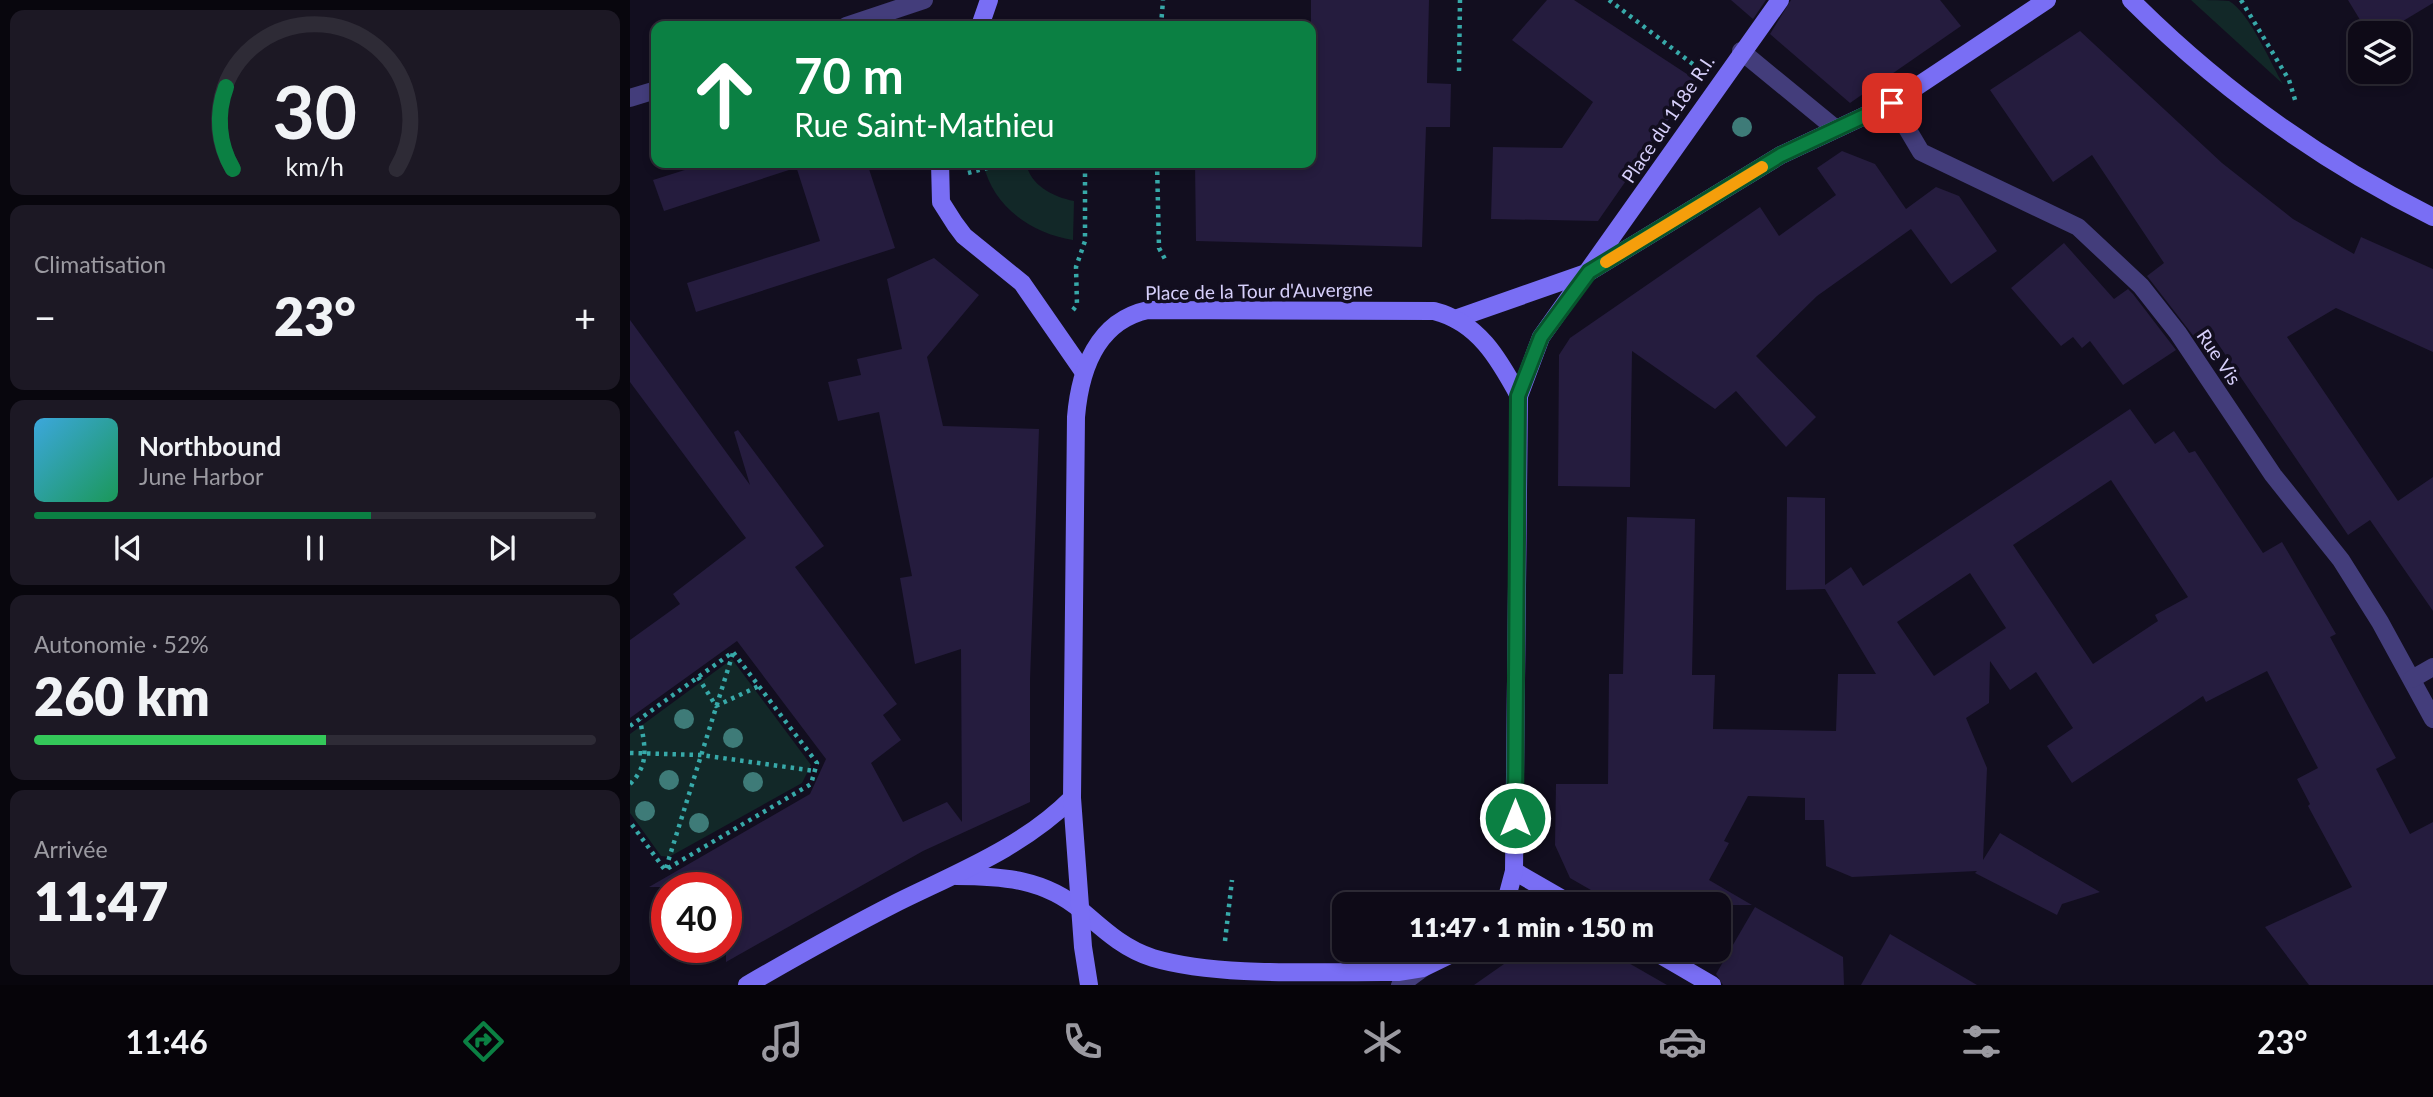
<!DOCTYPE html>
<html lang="fr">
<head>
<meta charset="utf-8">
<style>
	:root { --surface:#0e0a17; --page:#1c1824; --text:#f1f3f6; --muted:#9b9aa1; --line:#2e2b36; --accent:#0b8043 }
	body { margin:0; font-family:Lato,sans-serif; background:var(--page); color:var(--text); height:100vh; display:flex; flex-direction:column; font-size:26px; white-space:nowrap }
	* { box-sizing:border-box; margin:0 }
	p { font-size:23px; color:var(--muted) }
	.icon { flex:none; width:38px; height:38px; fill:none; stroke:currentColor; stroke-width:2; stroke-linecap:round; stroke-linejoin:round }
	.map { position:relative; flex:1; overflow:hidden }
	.panel { display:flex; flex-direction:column; gap:10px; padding:10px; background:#08060d; width:630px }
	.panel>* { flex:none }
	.guide { position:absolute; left:21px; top:21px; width:665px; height:147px; border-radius:14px; box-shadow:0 4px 10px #0003,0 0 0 2px var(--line); background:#0b8043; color:#fff; overflow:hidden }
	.fabs { position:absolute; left:1718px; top:21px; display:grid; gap:14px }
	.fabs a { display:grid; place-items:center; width:63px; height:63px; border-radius:14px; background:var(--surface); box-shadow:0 4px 10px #0003,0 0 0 2px var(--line); font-size:35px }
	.speed { position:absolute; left:21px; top:872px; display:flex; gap:14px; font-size:35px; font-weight:700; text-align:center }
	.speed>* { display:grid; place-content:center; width:91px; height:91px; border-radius:50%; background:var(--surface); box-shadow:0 4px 10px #0003,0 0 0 2px var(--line); line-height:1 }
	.speed .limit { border:10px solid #d22; background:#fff; color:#111 }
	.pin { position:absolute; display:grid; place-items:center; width:60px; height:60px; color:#fff; margin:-30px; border-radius:14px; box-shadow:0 4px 10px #0006 }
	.me { position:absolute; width:77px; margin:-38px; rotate:0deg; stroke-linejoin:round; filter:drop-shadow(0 0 5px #0008) }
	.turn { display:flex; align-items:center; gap:24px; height:147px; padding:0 28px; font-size:32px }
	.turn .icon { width:91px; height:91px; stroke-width:2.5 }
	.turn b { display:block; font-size:49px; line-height:60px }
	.big { font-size:52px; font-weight:800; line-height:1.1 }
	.panel .card { flex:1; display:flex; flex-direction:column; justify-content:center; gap:10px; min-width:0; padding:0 24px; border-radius:14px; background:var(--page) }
	.panel .dial { align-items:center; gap:0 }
	.dial svg { height:182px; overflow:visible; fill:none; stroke:var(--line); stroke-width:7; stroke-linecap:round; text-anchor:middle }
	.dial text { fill:var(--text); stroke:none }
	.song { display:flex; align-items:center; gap:21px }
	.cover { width:84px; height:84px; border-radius:10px; background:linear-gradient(135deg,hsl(200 70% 55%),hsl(150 70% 35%)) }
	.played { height:7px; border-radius:4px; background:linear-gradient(90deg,var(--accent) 60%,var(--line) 60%) }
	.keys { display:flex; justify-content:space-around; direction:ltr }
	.heat { display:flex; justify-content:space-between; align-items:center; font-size:38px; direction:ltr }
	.charge { height:10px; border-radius:5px; background:linear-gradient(90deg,#34c759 52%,var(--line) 0) }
	.trip { position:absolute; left:702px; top:892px; width:399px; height:70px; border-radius:14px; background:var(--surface); box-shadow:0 4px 10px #0003,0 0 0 2px var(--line); font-weight:800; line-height:70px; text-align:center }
	.dock { display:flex; height:112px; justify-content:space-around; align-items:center; background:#060409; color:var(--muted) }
	.dock .icon { width:49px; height:49px }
	.dock .on { color:var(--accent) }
	.dock b { font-size:32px; color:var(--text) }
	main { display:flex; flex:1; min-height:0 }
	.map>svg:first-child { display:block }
	.green { fill:#122828 }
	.building { fill:#251c3e; fill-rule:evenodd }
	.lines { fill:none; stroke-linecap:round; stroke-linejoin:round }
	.path { stroke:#37a9a9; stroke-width:4.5; stroke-dasharray:3.5 5; stroke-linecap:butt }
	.street { stroke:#433d7b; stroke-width:18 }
	.secondary { stroke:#796ef4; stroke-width:18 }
	.tree { fill:#3e7b78 }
	.route-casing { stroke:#07532c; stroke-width:18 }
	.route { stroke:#0b8043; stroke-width:12 }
	.slow { stroke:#f59e0b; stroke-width:12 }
	.labels { text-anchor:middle; stroke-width:7; stroke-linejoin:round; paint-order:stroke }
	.street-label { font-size:19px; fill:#d7d0fb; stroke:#120e1f }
</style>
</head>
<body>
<main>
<section class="panel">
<div class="card dial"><svg viewBox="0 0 100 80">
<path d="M14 69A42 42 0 1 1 86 69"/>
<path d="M14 69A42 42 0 0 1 11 33" stroke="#0b8043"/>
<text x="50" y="56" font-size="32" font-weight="700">30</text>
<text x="50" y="72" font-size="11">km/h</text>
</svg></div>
<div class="card"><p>Climatisation</p>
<div class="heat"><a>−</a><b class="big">23°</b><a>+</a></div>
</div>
<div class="card">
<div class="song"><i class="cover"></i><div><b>Northbound</b><p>June Harbor</p></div></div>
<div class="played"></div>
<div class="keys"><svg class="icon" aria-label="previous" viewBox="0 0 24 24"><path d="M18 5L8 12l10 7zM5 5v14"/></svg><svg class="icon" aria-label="pause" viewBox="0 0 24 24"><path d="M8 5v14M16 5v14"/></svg><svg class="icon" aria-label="next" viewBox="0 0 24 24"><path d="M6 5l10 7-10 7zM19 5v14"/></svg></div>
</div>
<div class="card"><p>Autonomie · 52%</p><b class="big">260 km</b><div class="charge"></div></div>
<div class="card"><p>Arrivée</p><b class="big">11:47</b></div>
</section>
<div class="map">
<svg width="1803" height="985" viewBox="0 0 1803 985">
	<rect width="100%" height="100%" fill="#120e1f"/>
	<g class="green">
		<path d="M 1561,0 C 1572,0 1590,0 1599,1 C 1619,12 1641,64 1653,84 Z"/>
		<path d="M 353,163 L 396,163 C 400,185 423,197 444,201 L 443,240 C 401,233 363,207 353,163 Z"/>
		<polygon points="102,659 181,765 172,783 39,857 31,856 0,813 0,734"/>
	</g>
	<g class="building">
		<polygon points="681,0 799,0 797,83 821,84 820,127 796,127 792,247 566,241 565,163 681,163"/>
		<polygon points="917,0 944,0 1066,80 968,221 861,219 863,147 932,148 963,102 882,40"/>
		<polygon points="1101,0 1136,0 1123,19"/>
		<polygon points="1161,0 1310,0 1331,26 1220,103 1140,34"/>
		<polygon points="1718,0 1803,0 1803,3 1753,33 1738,33"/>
		<polygon points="1450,31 1592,163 1663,219 1724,254 1731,237 1803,269 1803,352 1706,308 1657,337 1768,501 1803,477 1803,611 1740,520 1718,535 1578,329 1565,338 1517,276 1534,263 1462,155 1423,182 1360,90"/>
		<polygon points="1212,151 1245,164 1276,209 1306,187 1329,196 1367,251 1321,284 1281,229 1187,296 1126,356 1186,417 1156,447 1106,391 1085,409 1002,351 1000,487 928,486 929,355 940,338 1130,207 1149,236 1206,195 1187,168"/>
		<polygon points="77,163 161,163 162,169 34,211 23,180"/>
		<polygon points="165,163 237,163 265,248 66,312 57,283 190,241"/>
		<polygon points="1434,243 1484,299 1498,289 1503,294 1546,350 1493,385 1460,341 1452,348 1443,337 1431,346 1381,288"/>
		<polygon points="304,258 349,295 297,357 313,426 409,429 400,680 400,802 293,851 96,962 96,887 19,887 180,794 196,759 107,641 0,718 0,640 50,604 43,594 116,538 0,382 0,320 120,485 104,432 108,430 194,546 165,567 267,704 253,715 271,740 241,763 273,822 317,802 332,822 331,649 285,664 270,578 282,576 249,412 208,421 198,382 231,375 227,359 272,349 257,279"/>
		<path d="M 1500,409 L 1525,444 L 1544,431 L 1559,453 L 1565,451 L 1633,553 L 1652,542 L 1706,634 L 1700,637 L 1766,758 L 1746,769 L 1780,834 L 1803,822 L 1803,985 L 1679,985 L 1635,927 L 1722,887 L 1678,806 L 1680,804 L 1667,779 L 1688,768 L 1637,671 L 1576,702 L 1573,696 L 1442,783 L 1417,746 L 1443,728 L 1406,672 L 1380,690 L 1360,661 L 1359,703 L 1336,718 L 1357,768 L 1353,860 L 1370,833 L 1470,892 L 1432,904 L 1427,915 L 1345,873 L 1347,871 L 1222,877 L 1196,866 L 1194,820 L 1175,820 L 1175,798 L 1118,796 L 1094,841 L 1099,843 L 1079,880 L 1122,905 L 987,905 L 940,878 L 925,845 L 926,784 L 978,784 L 979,674 L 993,674 L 997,517 L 1065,519 L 1062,675 L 1085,675 L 1083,729 L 1206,731 L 1208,674 L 1246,674 L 1195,589 L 1156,590 L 1157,497 L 1195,498 L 1195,585 L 1221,567 L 1233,586 ZM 1481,480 L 1558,597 L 1525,615 L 1528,621 L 1463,664 L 1383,545 ZM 1340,573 L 1376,628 L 1304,676 L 1267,622 Z"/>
		<polygon points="1125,907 1213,957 1214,985 1093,985 1086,974"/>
		<polygon points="1260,934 1347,985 1231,985"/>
		<polygon points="894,950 976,950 1037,985 844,985"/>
	</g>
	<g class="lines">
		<g class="path">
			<polyline points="979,0 1068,68"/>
			<polyline points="1611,0 1659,80 1666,103"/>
			<polyline points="531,26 533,0"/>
			<polyline points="829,71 830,0"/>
			<polyline points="527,163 529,248 536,261"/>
			<polyline points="338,173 376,163"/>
			<polyline points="443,310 447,305 446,267 455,241 455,163"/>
			<polyline points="68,677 86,706 129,686"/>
			<polyline points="0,726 103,652 187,763 181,784 35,870 0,822"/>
			<polyline points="0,753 71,755 185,771"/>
			<path d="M 0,784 C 20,764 15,746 10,720"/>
			<polyline points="36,868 103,653"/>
			<polyline points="595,941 602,880"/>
		</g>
		<g class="street">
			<polyline points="216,26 294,0"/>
			<polyline points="1111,51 1206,129"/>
			<polyline points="0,98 26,90"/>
			<polyline points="1262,103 1291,152 1448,227 1511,286 1548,333 1643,475 1711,560 1750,622 1803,719"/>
			<polyline points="1782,679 1803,667"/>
			<polyline points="770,985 793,968"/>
		</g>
		<g class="secondary">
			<path d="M 1501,0 C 1590,89 1690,161 1803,217"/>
			<polyline points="350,26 359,0"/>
			<polyline points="310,163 311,202 325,224 334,236 392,283 453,371"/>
			<polyline points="825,319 959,272 1151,155 1262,103 1417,0"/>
			<polyline points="889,396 911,337 1150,0"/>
			<polyline points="884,871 943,905"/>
			<path d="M 326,876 C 373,876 415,879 452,911 C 474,930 494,949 523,958 C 591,978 695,971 768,972 L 793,968 L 830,950"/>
			<polyline points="1022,950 1082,985"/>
			<path d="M 117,985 C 167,956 217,928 268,902 C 329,872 393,847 442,798"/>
			<path d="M 459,985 L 453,947 L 442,798 L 446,417 C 450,370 467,321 518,310 L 804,311 C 848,322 869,359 889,396 L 884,871 L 875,905"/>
		</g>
	</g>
	<g class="tree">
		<circle cx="1112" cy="127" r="10"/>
		<circle cx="54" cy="719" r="10"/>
		<circle cx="103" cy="738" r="10"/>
		<circle cx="39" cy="780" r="10"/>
		<circle cx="123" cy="782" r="10"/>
		<circle cx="15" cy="811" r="10"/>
		<circle cx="69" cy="823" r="10"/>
	</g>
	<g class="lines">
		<defs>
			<polyline id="route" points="885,818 888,396 911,337 959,272 1151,155 1262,103"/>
		</defs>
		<use href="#route" class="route-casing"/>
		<use href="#route" class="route"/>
		<polyline class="slow" points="976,262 1132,167"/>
	</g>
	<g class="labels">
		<g class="street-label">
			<text transform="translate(1038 119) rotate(-56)" y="7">Place du 118e R.I.</text>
			<text transform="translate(629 291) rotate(-1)" y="7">Place de la Tour d'Auvergne</text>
			<text transform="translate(1589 357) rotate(56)" y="7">Rue Vis</text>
		</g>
	</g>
</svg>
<div class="fabs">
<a><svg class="icon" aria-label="layers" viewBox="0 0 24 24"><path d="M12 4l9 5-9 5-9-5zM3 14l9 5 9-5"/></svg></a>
</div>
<div class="speed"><div class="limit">40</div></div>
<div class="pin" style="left:1262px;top:103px;background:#d93025"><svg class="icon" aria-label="arrive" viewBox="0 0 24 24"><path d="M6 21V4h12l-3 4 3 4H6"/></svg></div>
<svg class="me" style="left:885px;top:818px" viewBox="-20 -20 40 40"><circle r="17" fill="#0b8043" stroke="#fff" stroke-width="3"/><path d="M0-11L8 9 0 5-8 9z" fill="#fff"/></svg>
<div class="trip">11:47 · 1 min · 150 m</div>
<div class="guide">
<div class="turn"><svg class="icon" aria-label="ahead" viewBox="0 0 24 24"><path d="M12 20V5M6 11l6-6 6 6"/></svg><div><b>70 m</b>Rue Saint-Mathieu</div></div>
</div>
</div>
</main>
<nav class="dock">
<b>11:46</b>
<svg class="icon on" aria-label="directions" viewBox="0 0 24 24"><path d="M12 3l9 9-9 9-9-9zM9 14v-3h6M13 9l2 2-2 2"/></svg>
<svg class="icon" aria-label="music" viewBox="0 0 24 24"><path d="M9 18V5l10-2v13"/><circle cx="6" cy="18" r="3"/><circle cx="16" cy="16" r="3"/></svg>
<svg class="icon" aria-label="phone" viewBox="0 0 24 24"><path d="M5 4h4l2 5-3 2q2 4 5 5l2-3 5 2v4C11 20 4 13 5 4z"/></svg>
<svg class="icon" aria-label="climate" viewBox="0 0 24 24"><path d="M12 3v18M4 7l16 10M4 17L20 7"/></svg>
<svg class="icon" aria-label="car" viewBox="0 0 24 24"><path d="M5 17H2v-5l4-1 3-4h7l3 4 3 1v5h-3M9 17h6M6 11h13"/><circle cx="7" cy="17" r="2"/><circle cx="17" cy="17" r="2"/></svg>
<svg class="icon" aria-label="filters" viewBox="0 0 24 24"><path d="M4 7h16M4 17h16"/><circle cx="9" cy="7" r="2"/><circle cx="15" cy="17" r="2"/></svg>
<b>23°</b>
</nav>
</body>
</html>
